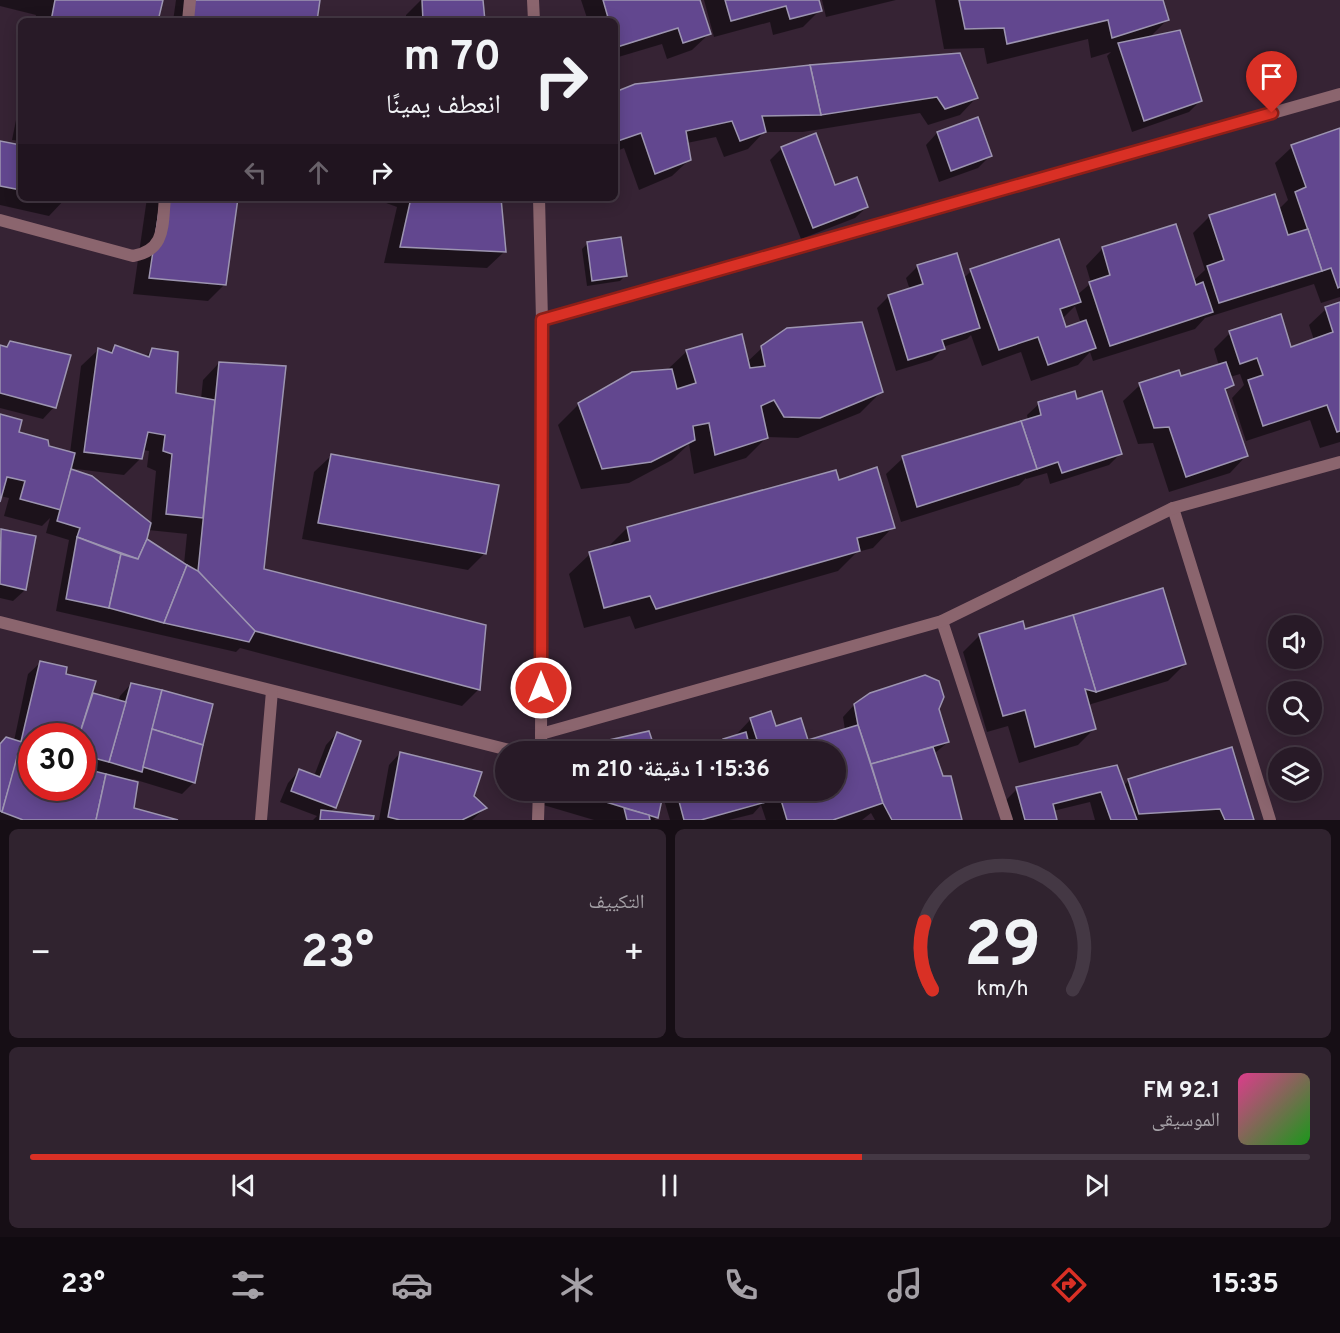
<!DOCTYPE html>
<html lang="ar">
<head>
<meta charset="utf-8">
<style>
	:root { --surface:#281a27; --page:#30232f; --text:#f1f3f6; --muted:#a5a1a7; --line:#443844; --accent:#d93025 }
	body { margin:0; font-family:Overpass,"Noto Naskh Arabic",sans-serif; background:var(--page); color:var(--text); direction:rtl; height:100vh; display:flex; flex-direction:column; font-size:22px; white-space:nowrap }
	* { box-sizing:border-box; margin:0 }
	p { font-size:20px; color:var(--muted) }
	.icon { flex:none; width:33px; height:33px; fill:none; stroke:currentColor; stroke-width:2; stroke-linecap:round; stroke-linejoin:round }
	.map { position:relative; height:820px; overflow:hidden; direction:ltr }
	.side { display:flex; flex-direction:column; gap:9px; padding:9px; background:#160e15; flex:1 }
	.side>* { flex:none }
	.guide { position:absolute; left:18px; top:18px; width:600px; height:183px; border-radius:9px; box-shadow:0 3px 15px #0003,0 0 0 2px var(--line); direction:rtl; background:#281a27; color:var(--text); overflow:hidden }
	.tools { position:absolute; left:1268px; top:615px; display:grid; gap:12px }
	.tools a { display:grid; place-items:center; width:54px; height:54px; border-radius:50%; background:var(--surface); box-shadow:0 3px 15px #0003,0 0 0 2px var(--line); font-size:30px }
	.speed { position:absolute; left:18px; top:723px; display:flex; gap:12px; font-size:30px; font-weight:700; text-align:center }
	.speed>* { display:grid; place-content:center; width:78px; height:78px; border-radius:50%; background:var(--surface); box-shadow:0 3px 15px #0003,0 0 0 2px var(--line); line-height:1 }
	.speed .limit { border:9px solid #d22; background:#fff; color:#111 }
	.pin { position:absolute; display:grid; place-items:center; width:51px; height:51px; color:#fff; margin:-62px -26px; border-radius:50% 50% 50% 0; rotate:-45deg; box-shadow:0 0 6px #0007 }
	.pin .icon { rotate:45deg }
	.me { position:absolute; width:66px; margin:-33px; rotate:0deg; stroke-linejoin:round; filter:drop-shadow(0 0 4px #0008) }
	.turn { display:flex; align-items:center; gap:21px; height:126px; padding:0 18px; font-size:27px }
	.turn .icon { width:78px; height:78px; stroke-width:2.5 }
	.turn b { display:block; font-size:42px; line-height:51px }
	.lanes { display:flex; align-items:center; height:57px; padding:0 18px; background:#0003; justify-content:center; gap:30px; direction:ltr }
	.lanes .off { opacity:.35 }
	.big { font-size:45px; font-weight:700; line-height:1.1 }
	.side .card { flex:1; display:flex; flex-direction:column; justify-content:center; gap:9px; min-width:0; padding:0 21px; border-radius:9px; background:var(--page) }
	.side .dial { align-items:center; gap:0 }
	.dial svg { height:156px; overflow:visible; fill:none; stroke:var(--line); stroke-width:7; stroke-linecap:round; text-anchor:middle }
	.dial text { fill:var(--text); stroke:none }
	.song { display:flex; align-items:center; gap:18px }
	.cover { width:72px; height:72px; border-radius:9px; background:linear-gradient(135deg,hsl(330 70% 55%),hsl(120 70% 35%)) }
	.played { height:6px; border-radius:3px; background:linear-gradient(90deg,var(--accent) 65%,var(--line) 65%) }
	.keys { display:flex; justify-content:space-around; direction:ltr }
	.heat { display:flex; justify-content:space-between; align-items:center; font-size:33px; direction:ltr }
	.side .tiles { flex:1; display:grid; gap:9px; grid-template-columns:1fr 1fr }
	.card:last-child { grid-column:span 2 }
	.trip { position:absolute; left:495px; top:741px; width:351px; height:60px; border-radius:30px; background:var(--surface); box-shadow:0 3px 15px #0003,0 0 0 2px var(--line); font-weight:700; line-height:60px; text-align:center; direction:rtl }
	.tab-bar { display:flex; height:96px; justify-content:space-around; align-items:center; background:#100a10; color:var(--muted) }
	.tab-bar .icon { width:42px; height:42px }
	.tab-bar .selected { color:var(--accent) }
	.tab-bar b { font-size:27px; color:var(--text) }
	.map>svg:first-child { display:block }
	.shadow { fill:#0007; fill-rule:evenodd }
	.building { fill:#62478f; stroke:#9d95b1; stroke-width:1.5 }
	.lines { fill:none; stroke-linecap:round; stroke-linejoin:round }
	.minor { stroke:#8b656e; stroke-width:12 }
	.route-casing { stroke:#8d1f18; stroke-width:15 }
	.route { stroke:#d93025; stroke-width:10 }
</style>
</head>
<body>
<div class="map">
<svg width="1340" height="820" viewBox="0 0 1340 820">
	<rect width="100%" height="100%" fill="#362334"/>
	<g class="shadow">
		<polygon points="0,0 161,0 157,21 35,21 36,15 0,6"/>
		<polygon points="176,0 318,0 316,21 173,21"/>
		<polygon points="421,0 482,0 484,21 406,21 406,15"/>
		<polygon points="581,0 699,0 709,34 692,50 667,59 662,44 615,58 615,21 588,21"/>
		<polygon points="704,0 817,0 820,10 803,27 773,35 770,22 714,37"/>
		<polygon points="822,0 896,0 826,17"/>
		<polygon points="935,0 1162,0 1167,20 1149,38 1200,101 1189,112 1132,132 1107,56 1111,52 1091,58 1088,39 987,64 984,48 944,49"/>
		<polygon points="635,86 976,98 960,115 928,125 920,113 803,132 764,132 748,149 724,157 716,137 687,143 689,160 672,176 639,190 624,148 615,152 615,94"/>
		<polygon points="21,95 21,141 12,140"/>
		<path d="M 1340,130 L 1340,297 L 1321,303 L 1314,284 L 1205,318 L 1195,329 L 1093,361 L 1090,352 L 1078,365 L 1031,381 L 1021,352 L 982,366 L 971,335 L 967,339 L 943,347 L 943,349 L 932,360 L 896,371 L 877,308 L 889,296 L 910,290 L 906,278 L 918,266 L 963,279 L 971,271 L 1077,295 L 1091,283 L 1086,266 L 1102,249 L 1175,225 L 1193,281 L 1205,270 L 1193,233 L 1210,216 L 1278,210 L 1288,200 L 1275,163 L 1292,147 ZM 1075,306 L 1081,324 L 1065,329 L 1062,319 Z"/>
		<polygon points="937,133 990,156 978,168 939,182 926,145"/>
		<polygon points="0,142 21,147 21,198 66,198 49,216 0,205"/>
		<polygon points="782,148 834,187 867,207 855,218 801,239 770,160"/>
		<polygon points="147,198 237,198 225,284 208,301 133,294"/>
		<polygon points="378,198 499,198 504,252 487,268 384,263 397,207 378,200"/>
		<polygon points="588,243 625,276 620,281 587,286 582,249"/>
		<polygon points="1340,304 1340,442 1320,448 1310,420 1246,441 1232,398 1244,385 1240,374 1230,377 1232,385 1225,392 1246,456 1230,473 1169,492 1153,443 1138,444 1123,401 1140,385 1180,378 1219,366 1214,349 1230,333 1290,348 1314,340 1309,325 1326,309"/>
		<polygon points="740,335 747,362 762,348 881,392 860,413 798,438 767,437 746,458 694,474 689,444 672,460 629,483 581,489 558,425 579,404 667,370 686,352"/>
		<polygon points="10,343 54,407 43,419 0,408 0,346 5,348"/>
		<path d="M 115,347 L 145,357 L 153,349 L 175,394 L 201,399 L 203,380 L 219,363 L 263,571 L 484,626 L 478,690 L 462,706 L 240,648 L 236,652 L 56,611 L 69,540 L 46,533 L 50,518 L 42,526 L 4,516 L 9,498 L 0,496 L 0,414 L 17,433 L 47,447 L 70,453 L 81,366 L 98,350 L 108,353 ZM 142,450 L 149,451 L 147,467 L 156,471 L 151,525 L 92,477 L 68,468 L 124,475 L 141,458 ZM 148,530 L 187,534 L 184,564 L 146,540 Z"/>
		<polygon points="1076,401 1120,454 1109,465 1050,484 1047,473 1026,479 1026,478 1019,485 901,522 886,474 903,458 1028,420 1027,415 1039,404"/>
		<polygon points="331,456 485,553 468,570 302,539 314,472"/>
		<polygon points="838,481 893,527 873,548 857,552 838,571 635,629 630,616 584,628 569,574 590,554 606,549 627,528"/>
		<polygon points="0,532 34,537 25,590 13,601 0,598"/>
		<polygon points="980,635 1185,664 1168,681 1088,705 1095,728 1078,745 1019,763 1008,726 987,732 963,652"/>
		<path d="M 40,663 L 64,675 L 91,694 L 118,701 L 120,696 L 131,684 L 211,705 L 193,783 L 182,794 L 133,779 L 130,782 L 132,809 L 173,820 L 0,820 L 0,745 L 14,741 L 28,674 ZM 32,736 L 82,736 L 82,788 L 32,788 Z"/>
		<polygon points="854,705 937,709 948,742 934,754 960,820 875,820 871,813 862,820 766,820 761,805 753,814 729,820 670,820 662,793 657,817 654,820 594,820 540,804 541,790 761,790 764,800 773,790 836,790 836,752 712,752 724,740 735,736 751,719 807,742 845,730 843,717"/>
		<polygon points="337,733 335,807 330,812 372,820 313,820 317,816 280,802 288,783 299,771 314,776 326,745"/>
		<polygon points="1231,749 1252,820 1095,820 1090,802 1053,811 1056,820 1011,820 1006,800 1017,789 1123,786 1129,780"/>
		<polygon points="400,753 473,796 485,808 472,820 379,820 389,765"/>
	</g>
	<g class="building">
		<polygon points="55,0 163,0 158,21 51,21"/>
		<polygon points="190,0 320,0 317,21 186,21"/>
		<polygon points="422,0 483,0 485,21 423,21"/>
		<polygon points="603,0 700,0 711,34 683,43 678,28 617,47 615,40 615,21 609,21"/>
		<polygon points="725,0 819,0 822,11 790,19 786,6 731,21"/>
		<polygon points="959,0 1163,0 1169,20 1112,38 1108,20 1007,44 1004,28 965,29"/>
		<polygon points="1180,30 1202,101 1144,121 1118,43"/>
		<polygon points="960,53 978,98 945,109 937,97 821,115 810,65"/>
		<polygon points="810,65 821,115 762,116 766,132 740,141 732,121 686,131 691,160 655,174 641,133 615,142 615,92 635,84"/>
		<polygon points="978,117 992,156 951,171 937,132"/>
		<polygon points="1340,128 1340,287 1338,288 1331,268 1322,271 1295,192 1306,187 1291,145"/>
		<polygon points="816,133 835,185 857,177 868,207 813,228 781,147"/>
		<polygon points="0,141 21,145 21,190 0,186"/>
		<polygon points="1275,194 1288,235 1308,229 1322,271 1219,303 1207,266 1224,260 1209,215"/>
		<polygon points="161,198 238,198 226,285 149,278"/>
		<polygon points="411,198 501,198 506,252 400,247"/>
		<polygon points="1176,224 1196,285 1203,282 1213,312 1110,346 1089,282 1110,275 1102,247"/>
		<polygon points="621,237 627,276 592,281 587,242"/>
		<polygon points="1059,239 1081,302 1060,309 1066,327 1086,320 1096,348 1048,365 1038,337 999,350 970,269"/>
		<polygon points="957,253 980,328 942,340 945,349 908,360 888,295 923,284 917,265"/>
		<polygon points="1340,302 1340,431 1337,432 1327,405 1263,426 1248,380 1263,375 1257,358 1240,364 1229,331 1281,314 1291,347 1333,332 1325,307"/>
		<polygon points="862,322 883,392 820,418 784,417 774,400 761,406 768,438 715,455 709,423 693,426 695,440 651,462 602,469 578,403 632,372 672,369 677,389 696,383 686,350 742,334 750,368 765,366 761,346 787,328"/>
		<polygon points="10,341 71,355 56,408 0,393 0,345 7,347"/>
		<polygon points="115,345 149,357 152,348 178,352 176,393 215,400 203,518 166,514 172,454 163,451 165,435 148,432 142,459 84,452 98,348 112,353"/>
		<polygon points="219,362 286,366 264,569 486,625 480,690 255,631 198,571"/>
		<polygon points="1226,362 1234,385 1225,389 1248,456 1186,477 1169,427 1154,428 1139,383 1179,370 1181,376"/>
		<polygon points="1075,391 1077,399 1102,391 1122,454 1062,473 1058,462 1037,469 1021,421 1041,415 1038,402"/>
		<polygon points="0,414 22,420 19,432 48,440 49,446 75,453 61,510 20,499 25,481 7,477 0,502"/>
		<polygon points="1021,421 1037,469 917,507 902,456"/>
		<polygon points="331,454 499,485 486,554 318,523"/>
		<polygon points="877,467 895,528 857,538 860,551 656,609 650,596 604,608 589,552 630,541 627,527 836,470 839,480"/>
		<polygon points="71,469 92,476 151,523 147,539 138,559 77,537 80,528 57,521"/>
		<polygon points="1,529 36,536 26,590 0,584"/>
		<polygon points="77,537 121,554 109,608 66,599"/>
		<polygon points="147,539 187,565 164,623 109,608 121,554 138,559"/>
		<polygon points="187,565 198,571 255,631 249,642 164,623"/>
		<polygon points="1163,588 1186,664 1096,692 1073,615"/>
		<polygon points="1073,615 1096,692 1085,689 1096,729 1035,747 1025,710 1003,716 979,634 1023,621 1025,629"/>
		<polygon points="40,661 67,667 66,674 96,681 79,736 32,736 32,754 19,750"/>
		<polygon points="925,675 939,681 944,697 939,709 949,742 871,764 858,725 854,704 870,693"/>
		<polygon points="131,683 162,690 142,772 109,762"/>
		<polygon points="162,690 213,704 203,745 152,729"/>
		<polygon points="93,693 126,702 109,762 82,755 82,736 79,736"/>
		<polygon points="771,711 776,726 801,718 808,740 858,725 883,803 833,820 787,820 778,790 836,790 836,752 761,752 750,718"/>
		<polygon points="152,729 203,745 195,783 143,767"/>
		<polygon points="649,731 656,752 560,752 560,751"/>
		<polygon points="337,732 361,741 336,808 291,791 299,769 320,777"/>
		<polygon points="746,732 751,752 727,752 723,739"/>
		<polygon points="6,737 22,742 2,812 0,811 0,744"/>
		<polygon points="933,747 943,776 951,776 962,820 892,820 883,803 871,764"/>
		<polygon points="1232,747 1254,820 1225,820 1220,809 1139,814 1128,779"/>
		<polygon points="19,750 32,754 32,788 82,788 82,768 106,774 96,820 23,820 2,812"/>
		<polygon points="400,752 482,772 474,796 487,808 462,820 400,820 388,817"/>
		<polygon points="1117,765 1137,820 1111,820 1101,792 1053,804 1057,820 1025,820 1016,787"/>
		<polygon points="106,774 138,782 134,808 178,820 96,820"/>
		<polygon points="567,790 664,790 658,818"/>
		<polygon points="676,790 763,790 766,802 701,820 684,820"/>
		<polygon points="624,808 649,815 650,820 627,820"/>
		<polygon points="321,810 374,816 373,820 320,820"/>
	</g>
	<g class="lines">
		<g class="minor">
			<polyline points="533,0 534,21"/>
			<polyline points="188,21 190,0"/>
			<polyline points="539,198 542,320 541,752"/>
			<path d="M 0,220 L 133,256 C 166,250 162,226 165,198"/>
			<polyline points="542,320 1340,94"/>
			<polyline points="1173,508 1270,820"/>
			<polyline points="942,621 1007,820"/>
			<polyline points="0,622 517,752"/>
			<polyline points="541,734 942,621 1173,508 1340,462"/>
			<polyline points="261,820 272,691"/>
			<polyline points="538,820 539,790"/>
		</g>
	</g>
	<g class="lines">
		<defs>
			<polyline id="route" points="541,688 542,320 1272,113"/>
		</defs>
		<use href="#route" class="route-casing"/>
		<use href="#route" class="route"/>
	</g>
</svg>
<div class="tools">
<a><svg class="icon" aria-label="sound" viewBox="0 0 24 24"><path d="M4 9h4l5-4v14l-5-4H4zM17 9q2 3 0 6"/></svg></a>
<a><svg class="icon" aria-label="search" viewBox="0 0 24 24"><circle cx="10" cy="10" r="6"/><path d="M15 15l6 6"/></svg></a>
<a><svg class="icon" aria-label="layers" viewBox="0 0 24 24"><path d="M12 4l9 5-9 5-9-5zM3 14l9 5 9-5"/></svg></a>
</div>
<div class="speed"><div class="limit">30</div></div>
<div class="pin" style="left:1272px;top:113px;background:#d93025"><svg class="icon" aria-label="arrive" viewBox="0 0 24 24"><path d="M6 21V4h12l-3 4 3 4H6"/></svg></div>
<svg class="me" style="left:541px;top:688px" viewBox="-20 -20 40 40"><circle r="17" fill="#d93025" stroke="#fff" stroke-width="3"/><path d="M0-11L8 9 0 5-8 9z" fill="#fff"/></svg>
<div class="trip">15:36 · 1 دقيقة · 210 m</div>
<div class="guide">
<div class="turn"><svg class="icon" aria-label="right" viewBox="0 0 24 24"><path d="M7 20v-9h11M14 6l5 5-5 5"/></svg><div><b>70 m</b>انعطف يمينًا</div></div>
<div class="lanes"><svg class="icon off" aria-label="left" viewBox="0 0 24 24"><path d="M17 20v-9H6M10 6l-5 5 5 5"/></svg><svg class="icon off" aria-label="ahead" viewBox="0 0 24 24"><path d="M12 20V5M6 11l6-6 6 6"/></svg><svg class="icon" aria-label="right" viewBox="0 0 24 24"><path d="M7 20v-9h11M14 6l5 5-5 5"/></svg></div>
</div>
</div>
<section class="side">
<div class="tiles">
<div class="card dial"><svg viewBox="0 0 100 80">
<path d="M14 69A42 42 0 1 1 86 69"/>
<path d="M14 69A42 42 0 0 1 10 34" stroke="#d93025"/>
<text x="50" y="56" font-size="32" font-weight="700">29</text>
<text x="50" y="72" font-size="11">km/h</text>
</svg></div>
<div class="card"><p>التكييف</p>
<div class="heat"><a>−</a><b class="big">23°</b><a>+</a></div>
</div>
<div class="card">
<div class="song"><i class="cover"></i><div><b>92.1 FM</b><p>الموسيقى</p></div></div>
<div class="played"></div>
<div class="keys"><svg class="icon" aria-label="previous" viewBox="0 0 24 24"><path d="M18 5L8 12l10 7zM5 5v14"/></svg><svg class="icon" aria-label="pause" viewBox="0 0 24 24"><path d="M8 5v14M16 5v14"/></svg><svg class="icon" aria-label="next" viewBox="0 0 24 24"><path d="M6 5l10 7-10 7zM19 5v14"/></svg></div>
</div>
</div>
</section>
<nav class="tab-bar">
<b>15:35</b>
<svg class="icon selected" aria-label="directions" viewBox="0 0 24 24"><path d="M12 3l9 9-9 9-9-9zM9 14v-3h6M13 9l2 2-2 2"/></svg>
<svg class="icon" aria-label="music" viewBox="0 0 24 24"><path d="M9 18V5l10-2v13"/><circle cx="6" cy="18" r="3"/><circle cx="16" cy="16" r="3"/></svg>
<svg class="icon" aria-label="phone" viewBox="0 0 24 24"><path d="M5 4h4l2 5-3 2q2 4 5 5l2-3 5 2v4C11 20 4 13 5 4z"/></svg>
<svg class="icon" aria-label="climate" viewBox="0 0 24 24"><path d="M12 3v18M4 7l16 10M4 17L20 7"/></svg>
<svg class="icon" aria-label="car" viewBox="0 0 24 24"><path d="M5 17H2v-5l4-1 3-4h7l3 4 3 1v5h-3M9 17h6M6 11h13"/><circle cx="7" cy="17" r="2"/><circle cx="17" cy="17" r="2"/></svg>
<svg class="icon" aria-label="filters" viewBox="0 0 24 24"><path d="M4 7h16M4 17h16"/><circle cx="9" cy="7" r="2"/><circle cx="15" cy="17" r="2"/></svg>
<b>23°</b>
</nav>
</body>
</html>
